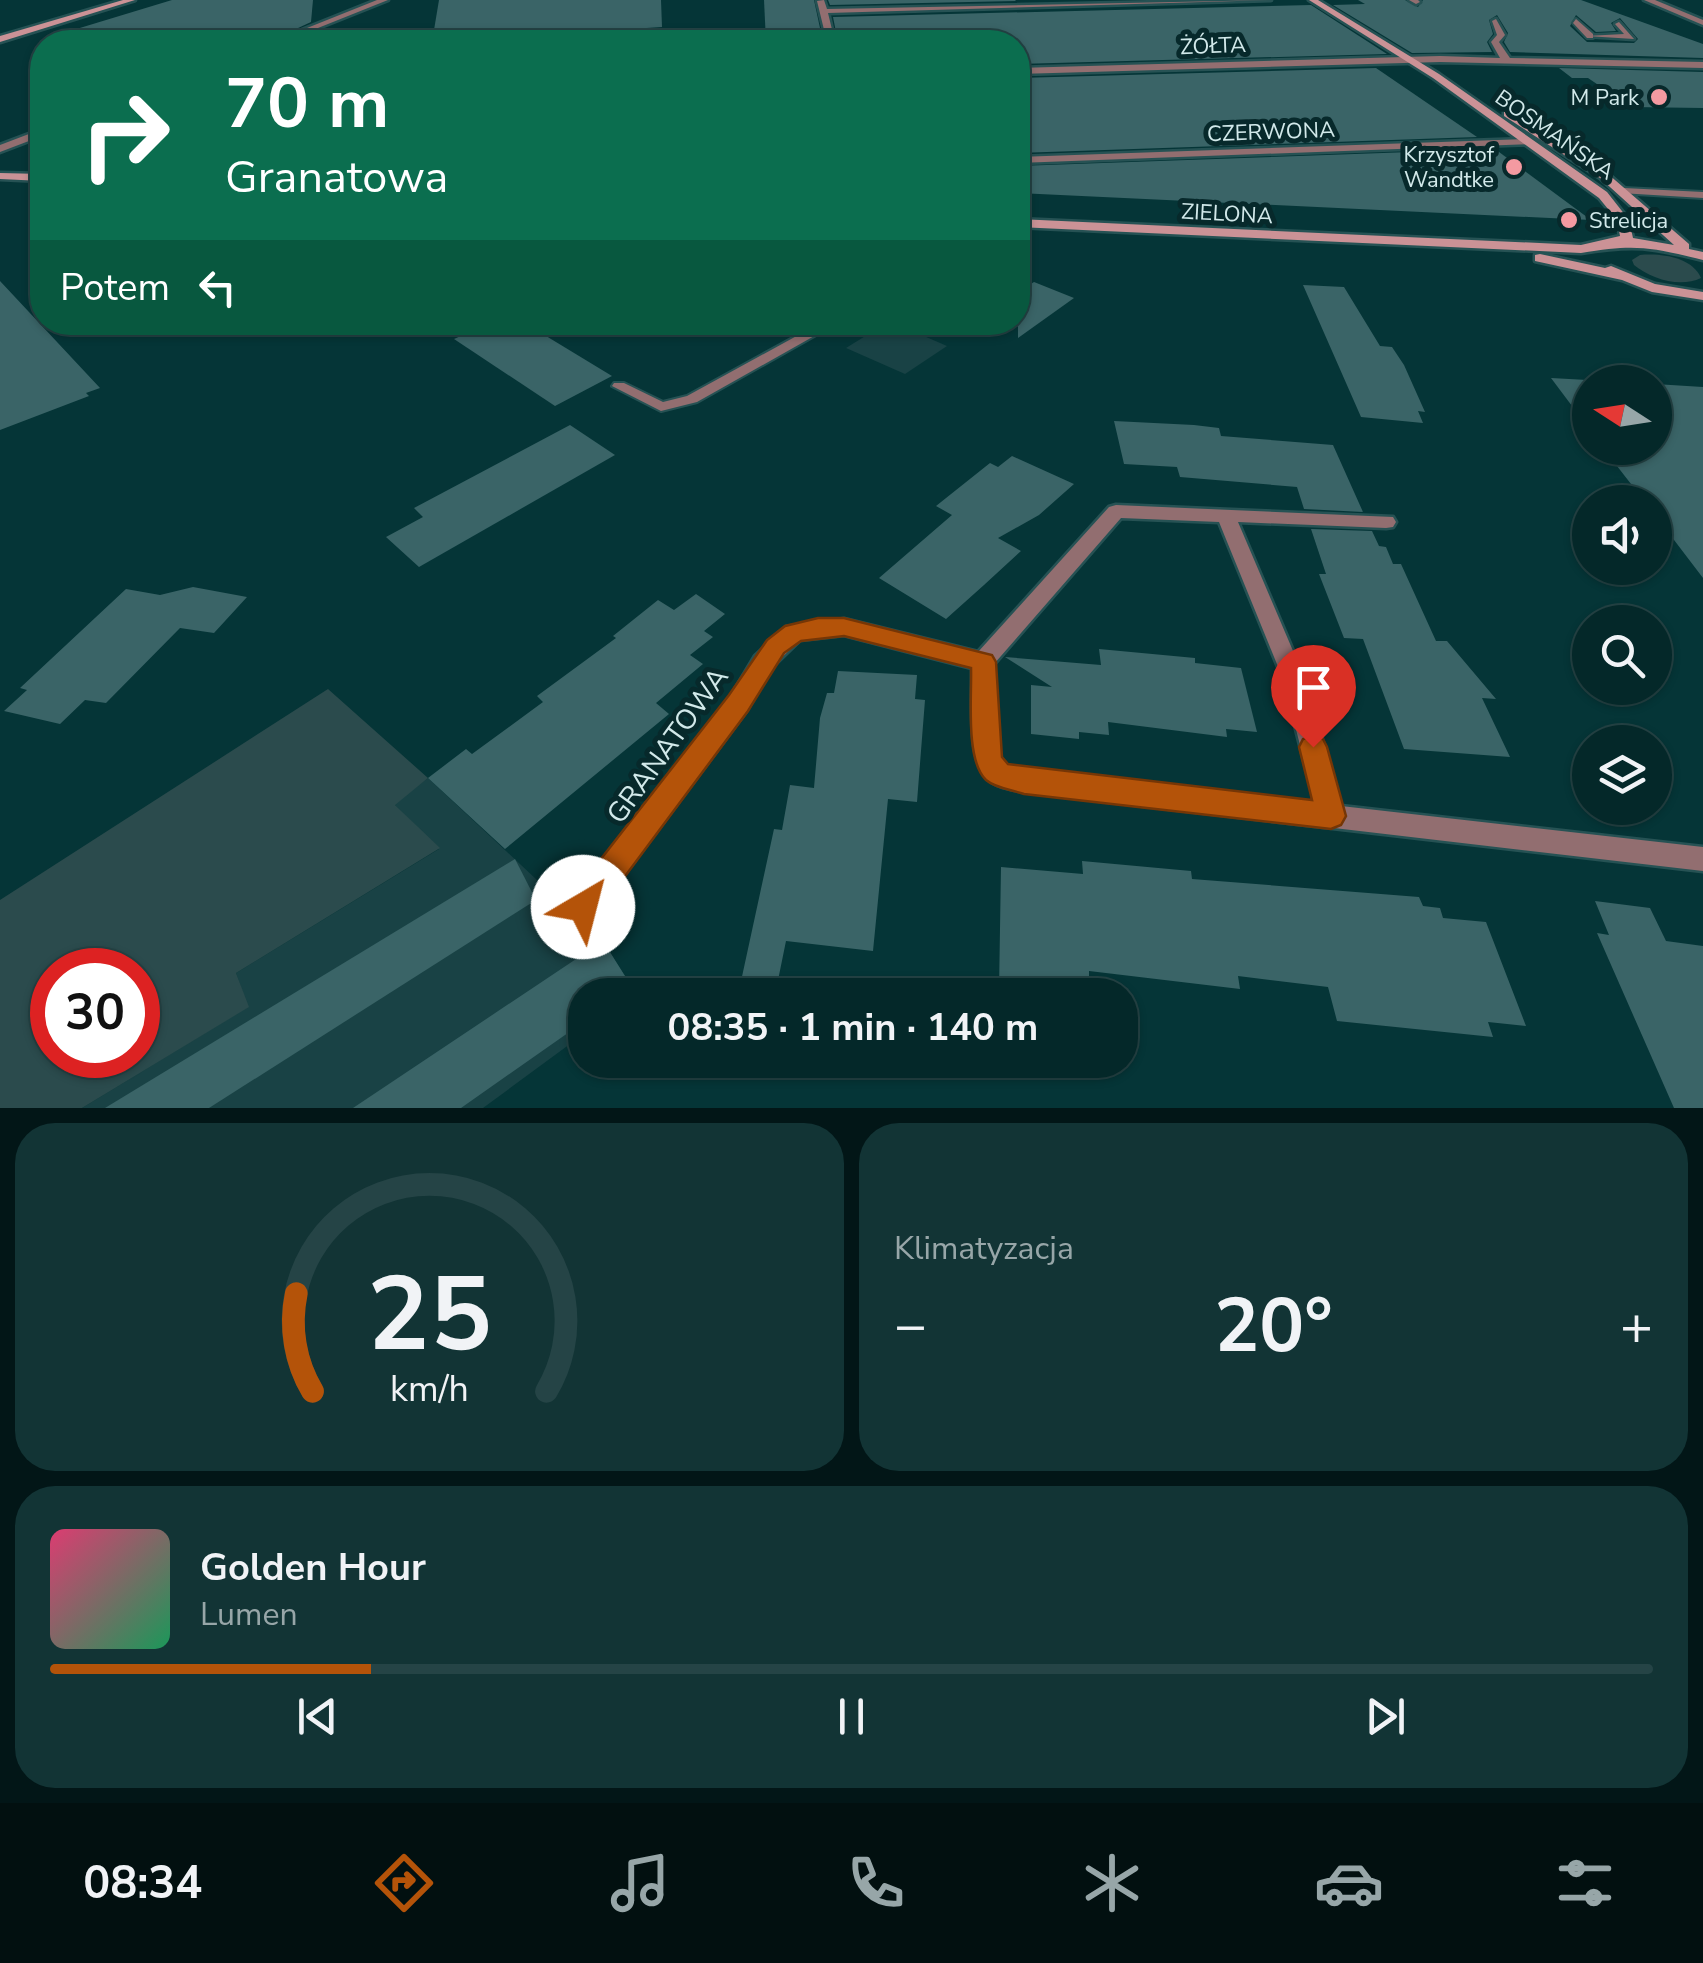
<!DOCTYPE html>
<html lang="pl">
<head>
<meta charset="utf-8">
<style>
	:root { --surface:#042829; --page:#123435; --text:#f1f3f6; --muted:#97a6a8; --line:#254446; --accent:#b45309 }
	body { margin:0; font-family:"Nunito Sans",sans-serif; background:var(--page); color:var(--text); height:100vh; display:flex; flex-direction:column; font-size:38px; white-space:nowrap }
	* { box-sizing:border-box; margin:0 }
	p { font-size:32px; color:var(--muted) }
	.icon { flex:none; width:55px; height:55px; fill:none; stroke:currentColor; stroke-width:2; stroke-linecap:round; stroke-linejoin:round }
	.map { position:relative; height:1108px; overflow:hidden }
	.drawer { display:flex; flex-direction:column; gap:15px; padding:15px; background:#021617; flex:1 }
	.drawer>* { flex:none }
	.hud { position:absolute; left:30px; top:30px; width:1000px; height:305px; border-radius:40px; box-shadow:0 2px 8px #0004,0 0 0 2px var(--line); background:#0b6e4f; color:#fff; overflow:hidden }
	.needle { width:65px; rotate:282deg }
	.buttons { position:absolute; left:1572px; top:365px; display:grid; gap:20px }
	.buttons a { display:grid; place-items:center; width:100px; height:100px; border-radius:50%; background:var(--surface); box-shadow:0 2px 8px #0004,0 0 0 2px var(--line); font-size:50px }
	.speed { position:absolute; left:30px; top:948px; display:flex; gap:20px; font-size:50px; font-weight:700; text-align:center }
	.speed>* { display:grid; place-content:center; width:130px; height:130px; border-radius:50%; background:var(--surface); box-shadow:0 2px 8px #0004,0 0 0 2px var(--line); line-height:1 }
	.speed .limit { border:15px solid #d22; background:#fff; color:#111 }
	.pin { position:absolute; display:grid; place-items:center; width:85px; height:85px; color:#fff; margin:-102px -42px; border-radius:50% 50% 50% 0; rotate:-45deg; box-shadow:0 0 10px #0007 }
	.pin .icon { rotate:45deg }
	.me { position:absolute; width:110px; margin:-55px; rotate:37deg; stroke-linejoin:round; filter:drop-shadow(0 0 8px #0008) }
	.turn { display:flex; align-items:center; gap:35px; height:210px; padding:0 30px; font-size:45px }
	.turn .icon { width:130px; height:130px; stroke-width:2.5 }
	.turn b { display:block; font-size:70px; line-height:85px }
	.then { display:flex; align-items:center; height:95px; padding:0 30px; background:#0003; gap:20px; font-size:38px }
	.big { font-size:75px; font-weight:700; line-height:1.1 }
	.drawer .card { flex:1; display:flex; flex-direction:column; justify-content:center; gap:15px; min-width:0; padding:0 35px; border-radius:40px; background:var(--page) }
	.drawer .dial { align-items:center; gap:0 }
	.dial svg { height:260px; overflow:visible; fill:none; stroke:var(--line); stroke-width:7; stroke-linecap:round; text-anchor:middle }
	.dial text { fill:var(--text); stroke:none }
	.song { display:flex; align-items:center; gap:30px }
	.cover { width:120px; height:120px; border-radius:15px; background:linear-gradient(135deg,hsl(340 70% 55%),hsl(150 70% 35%)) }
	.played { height:10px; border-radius:5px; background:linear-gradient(90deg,var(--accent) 20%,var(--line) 20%) }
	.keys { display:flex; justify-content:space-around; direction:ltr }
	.heat { display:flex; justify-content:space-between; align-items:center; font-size:55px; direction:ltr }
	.drawer .tiles { flex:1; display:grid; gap:15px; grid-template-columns:1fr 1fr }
	.card:last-child { grid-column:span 2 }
	.trip { position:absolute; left:568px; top:978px; width:570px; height:100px; border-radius:40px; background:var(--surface); box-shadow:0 2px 8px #0004,0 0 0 2px var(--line); font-weight:700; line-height:100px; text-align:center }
	.dock { display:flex; height:160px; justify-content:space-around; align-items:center; background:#021010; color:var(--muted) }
	.dock .icon { width:70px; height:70px }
	.dock .active { color:var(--accent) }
	.dock b { font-size:45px; color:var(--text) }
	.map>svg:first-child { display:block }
	.built { fill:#194245 }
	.green { fill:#2b4b4d; fill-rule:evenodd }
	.building { fill:#3a6467; fill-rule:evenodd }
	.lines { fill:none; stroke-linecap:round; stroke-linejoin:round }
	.lane-casing { stroke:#265254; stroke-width:4 }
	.street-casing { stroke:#265254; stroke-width:5 }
	.secondary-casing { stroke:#265254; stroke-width:5 }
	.lane { fill:#926e70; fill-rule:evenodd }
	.street { fill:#926e70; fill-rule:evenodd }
	.secondary { fill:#cb9296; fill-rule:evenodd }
	.route { fill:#b45309; stroke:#753606; stroke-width:2.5 }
	.poi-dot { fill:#f49aa1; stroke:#07292b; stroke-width:4 }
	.labels { text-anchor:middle; stroke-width:10; stroke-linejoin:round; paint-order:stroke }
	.far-street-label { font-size:22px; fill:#d2e9ea; stroke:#07292b }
	.far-poi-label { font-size:22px; fill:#d2e9ea; stroke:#07292b; text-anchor:end }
	.street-label { font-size:28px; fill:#d2e9ea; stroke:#07292b }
</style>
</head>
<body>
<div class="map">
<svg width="1703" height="1108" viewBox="0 0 1703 1108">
	<rect width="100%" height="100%" fill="#053537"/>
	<g class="built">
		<polygon points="888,322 894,323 947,346 905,374 846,348"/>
		<polygon points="428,778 537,880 601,923 603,941 632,988 585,995 585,1033 483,1108 82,1108 248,1007 236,973 439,849 394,804"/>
	</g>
	<g class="green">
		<path d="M 1640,255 C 1661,253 1692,257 1701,278 C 1680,288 1651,279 1634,265 L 1632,260 Z"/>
		<path d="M 328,689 L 428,778 L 395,805 L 440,848 L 236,973 L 249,1007 L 82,1108 L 0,1108 L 0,900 ZM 138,970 L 138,1055 L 52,1055 L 52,970 Z"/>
	</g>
	<g class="building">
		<polygon points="172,0 313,0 311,22 268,42 62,42 60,34"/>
		<polygon points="439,0 661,0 662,27 432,42"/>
		<polygon points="764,0 814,0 823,42 766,42"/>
		<polygon points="828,0 1015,0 1016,1 830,5"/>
		<path d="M 1358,0 L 1405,0 L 1418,7 L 1423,0 L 1581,0 L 1703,44 L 1703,58 L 1510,52 L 1504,42 L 1508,33 L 1497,15 L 1489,20 L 1493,34 L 1487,42 L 1492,52 L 1412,53 L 1333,5 L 1365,4 ZM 1576,15 L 1596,32 L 1616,31 L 1611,23 L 1620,18 L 1638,39 L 1634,43 L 1587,42 L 1570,26 Z"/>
		<polygon points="1311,5 1387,54 1018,64 1018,42 838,42 833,17"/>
		<polygon points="1376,68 1477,137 1018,153 1018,78"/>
		<polygon points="1559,68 1703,72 1703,108 1631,107 1588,78 1572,78"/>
		<polygon points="1495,149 1591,220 1018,193 1018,166"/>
		<polygon points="0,281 100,388 86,393 89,396 0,430"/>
		<polygon points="1034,282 1074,298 1018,338 1018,292"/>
		<polygon points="1303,285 1344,287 1380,346 1392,347 1404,365 1425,412 1418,411 1423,423 1361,417"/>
		<polygon points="492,322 523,322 612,376 555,406 454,339"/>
		<polygon points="1551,378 1624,382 1590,382 1590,430"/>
		<polygon points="1655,384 1703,387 1703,578 1655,515 1655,502 1645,502 1603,448 1655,448"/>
		<polygon points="1114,421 1194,425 1219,428 1221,436 1333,445 1363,512 1304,509 1297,487 1180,477 1177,467 1124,464"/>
		<polygon points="570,425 615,455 419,567 386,537 423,517 414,508"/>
		<polygon points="1012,456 1074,484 1039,515 998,538 1021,551 984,585 946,619 879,578 952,515 936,506 990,463 998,467"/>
		<polygon points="1311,529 1372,531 1379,546 1386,547 1393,564 1401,564 1436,641 1447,641 1496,699 1482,698 1510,757 1404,749 1363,639 1344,638 1319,574 1326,574"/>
		<polygon points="193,587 247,597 214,633 180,628 106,703 85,700 60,724 4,711 27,690 20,688 126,589 160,595"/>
		<polygon points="696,594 725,614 704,631 713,637 690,655 703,664 656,703 669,714 505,849 428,778 466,749 472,754 543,702 537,696 616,638 613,636 658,600 674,610"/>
		<polygon points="1099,649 1195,658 1195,663 1241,668 1257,732 1226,729 1227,737 1108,722 1109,735 1079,732 1079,739 1031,734 1031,685 1052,687 1005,657 1101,665"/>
		<polygon points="838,671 917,675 915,699 925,700 917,802 888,799 873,951 786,941 775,995 738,995 774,829 782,830 790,785 814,788 820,718 827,693 834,693"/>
		<polygon points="515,859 536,900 209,1108 105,1108"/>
		<polygon points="1082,861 1191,871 1192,879 1419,897 1423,906 1440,908 1443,918 1486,922 1526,1026 1488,1022 1493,1037 1337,1021 1328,987 1238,976 1240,989 1089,971 1089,987 1057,984 1057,995 999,990 1001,867 1083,874"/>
		<polygon points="1595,901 1650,908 1666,941 1703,946 1703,1108 1674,1108 1597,933 1609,935"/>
		<polygon points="603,941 637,995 585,995 585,1021 461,1108 353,1108"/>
	</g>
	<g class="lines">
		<defs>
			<g id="lane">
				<polygon points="1576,19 1593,34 1593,38 1587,38 1573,23"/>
				<polygon points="1624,188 1703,192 1703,198 1620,193 1619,191"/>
				<polygon points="822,322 839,322 697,402 661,411 612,386 614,383 624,383 663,402 687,396"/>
			</g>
			<g id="street">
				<polygon points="377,0 388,0 283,42 272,42"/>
				<polygon points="824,0 827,9 1271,0 828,13 835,42 827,42 817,1"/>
				<polygon points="1409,0 1418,0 1420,2 1416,4"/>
				<polygon points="1644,0 1655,0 1703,20 1703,25"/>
				<polygon points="1496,19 1505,35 1499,42 1510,58 1703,62 1703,68 1440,62 1018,74 1018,68 1440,56 1500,58 1491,42 1497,35 1492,21"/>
				<polygon points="1619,22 1634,39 1586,36 1624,34 1615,24"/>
				<polygon points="42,129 42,136 0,152 0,145"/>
				<polygon points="1527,139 1531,140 1531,144 1018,163 1018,157"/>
				<path d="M 1116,505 L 1393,517 L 1396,522 L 1393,527 L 1386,528 L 1238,522 L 1305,679 L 1341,806 L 1703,847 L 1703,871 L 1024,792 C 1012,789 995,787 987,778 C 967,759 973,696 972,668 L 844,635 L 800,640 L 771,668 L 747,710 L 593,916 L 583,920 L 573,916 L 569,907 L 573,898 L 731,696 L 755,656 L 786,627 L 844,619 L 978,652 L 1109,507 ZM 1121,518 L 1219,522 L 1283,679 L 1315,803 L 1024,770 L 1006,765 L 1000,758 L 994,664 Z"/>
			</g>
			<g id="secondary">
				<polygon points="123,0 135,0 0,42 0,36"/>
				<path d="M 1309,0 L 1318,0 L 1439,74 L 1607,192 L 1629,220 L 1633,238 L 1674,245 L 1600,178 L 1504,116 L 1504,112 L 1512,112 L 1608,174 L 1689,244 L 1689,249 L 1703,252 L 1703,260 C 1650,247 1635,244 1581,253 L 1018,227 L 1018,219 L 1581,245 L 1620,236 L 1617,220 L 1599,198 L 1433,78 Z"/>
				<polygon points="0,173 42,174 42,181 0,179"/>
				<polygon points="1540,254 1605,268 1611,266 1655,284 1703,292 1703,300 1652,292 1622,280 1535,261 1535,255"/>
			</g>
		</defs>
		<use href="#lane" class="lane-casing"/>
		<use href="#street" class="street-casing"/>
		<use href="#secondary" class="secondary-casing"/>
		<use href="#lane" class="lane"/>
		<use href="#street" class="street"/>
		<use href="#secondary" class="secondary"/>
	</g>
	<path class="route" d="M 818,618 L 844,618 L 992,655 L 996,662 L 1002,757 L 1008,764 L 1312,800 L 1299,747 L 1303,739 L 1313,736 L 1323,739 L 1327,747 L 1346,816 L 1341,825 L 1331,829 L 1024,794 C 1012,790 995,788 986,780 C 965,760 972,696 971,668 L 844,636 L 801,641 L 784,653 L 748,711 L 594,918 L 583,922 L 572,918 L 567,907 L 572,896 L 729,695 L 767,640 L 785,626 Z"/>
	<g class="poi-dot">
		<circle cx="1659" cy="97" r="10"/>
		<circle cx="1514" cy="167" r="10"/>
		<circle cx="1569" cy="220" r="10"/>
	</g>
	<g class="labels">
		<g class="far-street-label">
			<text transform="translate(1213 45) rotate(-2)" y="8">ŻÓŁTA</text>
			<text transform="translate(1271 131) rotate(-2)" y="8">CZERWONA</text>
			<text transform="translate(1555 134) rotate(35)" y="8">BOSMAŃSKA</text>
			<text transform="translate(1227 213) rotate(3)" y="8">ZIELONA</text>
		</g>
		<g class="far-poi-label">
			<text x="1639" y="105">M Park</text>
			<text x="1494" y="162">Krzysztof<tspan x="1494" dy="25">Wandtke</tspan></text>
			<text x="1589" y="228" text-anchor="start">Strelicja</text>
		</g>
		<g class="street-label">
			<text transform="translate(667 745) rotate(-54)" y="10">GRANATOWA</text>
		</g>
	</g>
</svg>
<div class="buttons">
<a><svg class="needle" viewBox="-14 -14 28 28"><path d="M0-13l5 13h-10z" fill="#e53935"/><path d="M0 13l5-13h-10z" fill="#97a6a8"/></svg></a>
<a><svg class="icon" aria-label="sound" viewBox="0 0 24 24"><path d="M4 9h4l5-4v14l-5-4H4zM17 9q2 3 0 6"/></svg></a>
<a><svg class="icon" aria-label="search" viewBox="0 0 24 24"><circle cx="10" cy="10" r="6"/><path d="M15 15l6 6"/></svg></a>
<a><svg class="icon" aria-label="layers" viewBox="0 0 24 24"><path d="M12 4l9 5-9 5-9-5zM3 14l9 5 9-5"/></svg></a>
</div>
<div class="speed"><div class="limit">30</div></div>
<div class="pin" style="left:1313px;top:747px;background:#d93025"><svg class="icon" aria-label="arrive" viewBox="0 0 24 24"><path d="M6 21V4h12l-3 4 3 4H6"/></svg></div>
<svg class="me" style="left:583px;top:907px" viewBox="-20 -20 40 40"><circle r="19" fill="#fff"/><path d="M0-13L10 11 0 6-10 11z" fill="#b45309"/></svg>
<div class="trip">08:35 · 1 min · 140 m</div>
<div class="hud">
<div class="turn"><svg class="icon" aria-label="right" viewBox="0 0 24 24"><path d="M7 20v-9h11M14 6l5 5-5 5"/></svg><div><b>70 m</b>Granatowa</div></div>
<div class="then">Potem<svg class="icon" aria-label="left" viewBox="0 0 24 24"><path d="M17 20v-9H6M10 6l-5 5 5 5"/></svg></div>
</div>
</div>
<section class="drawer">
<div class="tiles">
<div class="card dial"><svg viewBox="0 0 100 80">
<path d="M14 69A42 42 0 1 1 86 69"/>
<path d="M14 69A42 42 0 0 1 9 39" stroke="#b45309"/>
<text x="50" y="56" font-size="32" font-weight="700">25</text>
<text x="50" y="72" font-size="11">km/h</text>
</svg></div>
<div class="card"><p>Klimatyzacja</p>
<div class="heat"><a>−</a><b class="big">20°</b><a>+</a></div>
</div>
<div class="card">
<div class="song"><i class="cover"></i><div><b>Golden Hour</b><p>Lumen</p></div></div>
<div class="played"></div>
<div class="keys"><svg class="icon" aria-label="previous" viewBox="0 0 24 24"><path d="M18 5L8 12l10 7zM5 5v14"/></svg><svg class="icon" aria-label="pause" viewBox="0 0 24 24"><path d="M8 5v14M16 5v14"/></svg><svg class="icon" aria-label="next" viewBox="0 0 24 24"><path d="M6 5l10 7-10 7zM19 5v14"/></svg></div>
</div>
</div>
</section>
<nav class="dock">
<b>08:34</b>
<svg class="icon active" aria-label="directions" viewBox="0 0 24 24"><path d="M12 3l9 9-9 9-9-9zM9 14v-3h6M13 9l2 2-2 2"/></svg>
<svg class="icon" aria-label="music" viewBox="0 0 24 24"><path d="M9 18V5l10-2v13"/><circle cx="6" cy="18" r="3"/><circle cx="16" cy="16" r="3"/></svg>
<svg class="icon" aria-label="phone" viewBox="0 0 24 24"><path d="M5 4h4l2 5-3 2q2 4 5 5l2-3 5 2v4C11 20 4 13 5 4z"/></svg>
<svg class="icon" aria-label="climate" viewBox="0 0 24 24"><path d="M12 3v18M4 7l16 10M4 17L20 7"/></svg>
<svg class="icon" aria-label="car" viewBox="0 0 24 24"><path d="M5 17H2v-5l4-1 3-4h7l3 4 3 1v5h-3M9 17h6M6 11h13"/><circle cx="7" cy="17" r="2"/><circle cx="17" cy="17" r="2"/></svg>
<svg class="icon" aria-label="filters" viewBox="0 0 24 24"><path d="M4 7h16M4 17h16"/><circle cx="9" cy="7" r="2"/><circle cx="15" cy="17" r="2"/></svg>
</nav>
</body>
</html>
